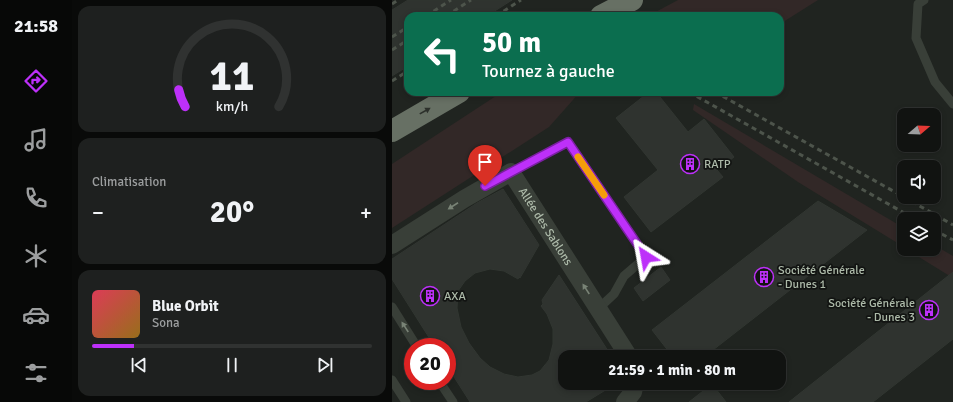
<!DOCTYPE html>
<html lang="fr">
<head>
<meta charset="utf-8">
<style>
	:root { --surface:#111311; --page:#1e201f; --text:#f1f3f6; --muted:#9c9e9f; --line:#303231; --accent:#bd30f9 }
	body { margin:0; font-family:Signika,sans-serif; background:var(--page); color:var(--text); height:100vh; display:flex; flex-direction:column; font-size:15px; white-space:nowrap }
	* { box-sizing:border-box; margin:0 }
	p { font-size:13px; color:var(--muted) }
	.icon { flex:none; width:22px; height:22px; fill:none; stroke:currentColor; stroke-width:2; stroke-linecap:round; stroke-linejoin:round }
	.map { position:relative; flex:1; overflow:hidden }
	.drawer { display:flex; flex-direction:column; gap:6px; padding:6px; background:#090a09; width:320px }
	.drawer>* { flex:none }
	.hud { position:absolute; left:12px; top:12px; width:380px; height:84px; border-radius:12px; box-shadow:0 2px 6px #0003,0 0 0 1px var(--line); background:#0b6e4f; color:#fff; overflow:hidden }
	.needle { width:26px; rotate:71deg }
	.buttons { position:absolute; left:505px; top:108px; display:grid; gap:8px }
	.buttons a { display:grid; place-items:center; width:44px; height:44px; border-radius:8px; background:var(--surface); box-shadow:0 2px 6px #0003,0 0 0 1px var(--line); font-size:20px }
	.speed { position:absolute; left:12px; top:338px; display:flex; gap:8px; font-size:20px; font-weight:700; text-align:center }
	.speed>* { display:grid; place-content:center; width:52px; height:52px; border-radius:50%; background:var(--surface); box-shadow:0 2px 6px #0003,0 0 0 1px var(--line); line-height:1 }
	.speed .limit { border:6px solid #d22; background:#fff; color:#111 }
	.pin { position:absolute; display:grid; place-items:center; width:34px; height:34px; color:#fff; margin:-41px -17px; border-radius:50% 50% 50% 0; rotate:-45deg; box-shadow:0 0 4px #0007 }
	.pin .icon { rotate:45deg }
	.me { position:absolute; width:44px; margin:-22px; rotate:326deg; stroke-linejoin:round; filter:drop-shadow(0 0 3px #0008) }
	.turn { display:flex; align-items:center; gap:14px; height:84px; padding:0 12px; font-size:18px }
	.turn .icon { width:52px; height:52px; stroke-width:2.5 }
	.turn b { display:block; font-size:28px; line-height:34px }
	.big { font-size:30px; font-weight:700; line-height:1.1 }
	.drawer .card { flex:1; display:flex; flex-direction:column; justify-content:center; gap:6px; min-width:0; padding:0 14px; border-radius:12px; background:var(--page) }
	.drawer .dial { align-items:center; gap:0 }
	.dial svg { height:104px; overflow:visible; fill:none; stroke:var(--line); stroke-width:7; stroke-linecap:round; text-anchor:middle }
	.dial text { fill:var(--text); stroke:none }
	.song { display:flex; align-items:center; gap:12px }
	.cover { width:48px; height:48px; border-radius:6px; background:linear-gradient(135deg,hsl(350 70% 55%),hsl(40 70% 35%)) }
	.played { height:4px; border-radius:2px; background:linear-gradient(90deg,var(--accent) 15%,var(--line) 15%) }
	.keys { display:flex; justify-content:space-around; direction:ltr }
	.heat { display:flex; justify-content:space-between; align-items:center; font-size:22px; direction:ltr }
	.trip { position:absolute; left:166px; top:350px; width:228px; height:40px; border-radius:12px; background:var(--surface); box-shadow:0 2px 6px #0003,0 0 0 1px var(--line); font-weight:700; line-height:40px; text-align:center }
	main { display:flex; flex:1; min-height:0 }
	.tabs { display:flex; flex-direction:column; width:72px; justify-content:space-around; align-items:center; background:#070807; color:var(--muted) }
	.tabs .icon { width:28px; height:28px }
	.tabs .on { color:var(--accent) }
	.tabs b { font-size:18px; color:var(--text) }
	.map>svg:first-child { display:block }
	.built { fill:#202420; fill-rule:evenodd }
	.green { fill:#322827 }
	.building { fill:#2f332f; stroke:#313631 }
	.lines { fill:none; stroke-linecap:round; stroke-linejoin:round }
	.service { stroke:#393f38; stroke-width:9 }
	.minor { stroke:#393f38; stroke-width:18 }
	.motorway { stroke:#677064; stroke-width:22 }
	.rail { stroke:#4d544b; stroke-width:3; stroke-dasharray:5 4; stroke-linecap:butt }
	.oneway { fill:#2c302b }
	.oneway2 { fill:#798376 }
	.route-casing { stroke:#7b1fa2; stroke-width:10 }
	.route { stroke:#bd30f9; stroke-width:7 }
	.slow { stroke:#f59e0b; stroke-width:7 }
	.labels { text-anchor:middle; stroke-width:3.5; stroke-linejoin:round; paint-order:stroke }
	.poi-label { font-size:12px; fill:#adbaa9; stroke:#121412; text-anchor:start }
	.street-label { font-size:12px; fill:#adbaa9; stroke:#121412 }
</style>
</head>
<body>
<main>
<nav class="tabs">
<b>21:58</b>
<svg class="icon on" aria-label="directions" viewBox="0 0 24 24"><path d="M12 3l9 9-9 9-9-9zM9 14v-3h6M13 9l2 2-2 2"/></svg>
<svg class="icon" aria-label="music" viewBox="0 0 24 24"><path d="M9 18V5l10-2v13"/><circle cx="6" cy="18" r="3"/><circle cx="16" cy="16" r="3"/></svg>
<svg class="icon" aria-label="phone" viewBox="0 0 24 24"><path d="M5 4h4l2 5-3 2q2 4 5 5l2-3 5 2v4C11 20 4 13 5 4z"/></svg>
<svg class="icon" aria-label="climate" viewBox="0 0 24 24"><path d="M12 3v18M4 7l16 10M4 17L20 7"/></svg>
<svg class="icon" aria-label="car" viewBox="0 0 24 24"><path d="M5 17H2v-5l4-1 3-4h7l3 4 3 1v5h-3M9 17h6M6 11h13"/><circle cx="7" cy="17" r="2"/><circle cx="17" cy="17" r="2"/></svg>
<svg class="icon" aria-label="filters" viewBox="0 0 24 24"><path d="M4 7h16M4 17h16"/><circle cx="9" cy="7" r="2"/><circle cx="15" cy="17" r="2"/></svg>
</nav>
<section class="drawer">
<div class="card dial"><svg viewBox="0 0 100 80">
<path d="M14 69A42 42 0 1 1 86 69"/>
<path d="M14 69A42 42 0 0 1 9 56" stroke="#bd30f9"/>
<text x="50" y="56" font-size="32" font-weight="700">11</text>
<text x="50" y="72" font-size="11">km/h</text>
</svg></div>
<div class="card"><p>Climatisation</p>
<div class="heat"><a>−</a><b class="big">20°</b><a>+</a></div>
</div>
<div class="card">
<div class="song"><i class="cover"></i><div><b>Blue Orbit</b><p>Sona</p></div></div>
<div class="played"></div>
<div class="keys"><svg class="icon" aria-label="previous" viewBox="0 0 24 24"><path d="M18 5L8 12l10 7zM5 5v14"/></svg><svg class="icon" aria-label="pause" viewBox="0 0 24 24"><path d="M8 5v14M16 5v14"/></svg><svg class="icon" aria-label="next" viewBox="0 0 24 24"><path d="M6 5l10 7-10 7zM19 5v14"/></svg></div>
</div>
</section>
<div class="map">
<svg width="561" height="402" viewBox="0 0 561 402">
	<rect width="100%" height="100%" fill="#171917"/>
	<path class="built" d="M 0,0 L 561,0 L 561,402 L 0,402 ZM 16,16 L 388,16 L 388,92 L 16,92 ZM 512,115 L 542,115 L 542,145 L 512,145 ZM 512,167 L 542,167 L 542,197 L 512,197 ZM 512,219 L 542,219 L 542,249 L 512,249 ZM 21,347 L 55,347 L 55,381 L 21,381 ZM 173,357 L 387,357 L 387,383 L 173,383 Z"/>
	<g class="green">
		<polygon points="286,0 426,0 388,24 388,16 260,16 258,15"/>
		<polygon points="110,92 188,92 157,127 0,228 0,164"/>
		<polygon points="302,104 512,228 512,247 406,182 301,110"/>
		<polygon points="542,245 561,256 561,278 514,249 542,249"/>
	</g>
	<g class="building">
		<polygon points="16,0 120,0 95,16 16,16 16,66 0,76 0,10"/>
		<polygon points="257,92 264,92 296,132 312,119 342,157 325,170 331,177 259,232 232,197 266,170 224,118"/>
		<polygon points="111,189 147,245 128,278 127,277 126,279 112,271 98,269 83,273 73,281 66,291 65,308 69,327 77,343 88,358 98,367 112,374 126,377 140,375 148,371 157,360 161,344 161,329 155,314 149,306 151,304 150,300 167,275 220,357 173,357 173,383 225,383 194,402 78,402 55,366 55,347 43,347 0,279 0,259 85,203"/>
		<polygon points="426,201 475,230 312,357 281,357 260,330"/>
		<polygon points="269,267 278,280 251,301 242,288"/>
		<polygon points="561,272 561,339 481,402 397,402"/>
		<polygon points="320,384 334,402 297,402"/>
	</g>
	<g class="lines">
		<g class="service">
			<polyline points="532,0 526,4 524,38 543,82 561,104"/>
			<polyline points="119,172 176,142 254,257 232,276 222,294 207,308"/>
			<polyline points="0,307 25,347"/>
			<polyline points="0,380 14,402"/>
			<polyline points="47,381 61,402"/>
		</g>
		<g class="minor">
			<path id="s1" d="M 0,245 L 72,199 L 119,172 L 237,357"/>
			<polyline points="233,402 241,392 243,383"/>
		</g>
		<g class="motorway">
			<polyline points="209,16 240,0"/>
			<polyline points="0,131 67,92"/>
		</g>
		<g class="rail">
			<polyline points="0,4 6,0"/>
			<polyline points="34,16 59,0"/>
			<polyline points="54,16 79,0"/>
			<polyline points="104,16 129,0"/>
			<polyline points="0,37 16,27"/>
			<polyline points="0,50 16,40"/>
			<polyline points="0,81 16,71"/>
			<polyline points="297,92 523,219"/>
			<polyline points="323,92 512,197"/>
			<polyline points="512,197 561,225"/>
			<polyline points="542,230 561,240"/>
		</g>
	</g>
	<defs><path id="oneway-solid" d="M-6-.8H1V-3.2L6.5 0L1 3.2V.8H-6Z"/></defs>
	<use class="oneway" href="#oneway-solid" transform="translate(33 111) rotate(-29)"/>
	<g class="oneway2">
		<use href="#oneway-solid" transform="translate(61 206) rotate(147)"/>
		<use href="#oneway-solid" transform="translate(194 289) rotate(-123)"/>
		<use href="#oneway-solid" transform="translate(13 327) rotate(-123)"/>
	</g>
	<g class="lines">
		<defs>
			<polyline id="route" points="93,186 176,142 254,257"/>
		</defs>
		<use href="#route" class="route-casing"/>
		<use href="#route" class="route"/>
		<polyline class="slow" points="186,157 212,195"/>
	</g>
	<defs>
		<symbol id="building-ring" viewBox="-11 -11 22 22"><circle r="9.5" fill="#121412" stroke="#bd30f9" stroke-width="1.5"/><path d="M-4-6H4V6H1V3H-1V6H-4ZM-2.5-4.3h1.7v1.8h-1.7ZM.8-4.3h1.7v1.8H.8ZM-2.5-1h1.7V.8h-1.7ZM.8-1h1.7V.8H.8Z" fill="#bd30f9"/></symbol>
	</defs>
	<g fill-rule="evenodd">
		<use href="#building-ring" x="287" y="153" width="22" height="22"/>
		<use href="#building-ring" x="361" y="266" width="22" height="22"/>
		<use href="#building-ring" x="27" y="285" width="22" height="22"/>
		<use href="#building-ring" x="526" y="299" width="22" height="22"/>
	</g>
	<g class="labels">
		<g class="poi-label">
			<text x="312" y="168">RATP</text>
			<text x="386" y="274">Société Générale<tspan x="386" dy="14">- Dunes 1</tspan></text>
			<text x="52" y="300">AXA</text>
			<text x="523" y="307" text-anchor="end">Société Générale<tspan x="523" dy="14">- Dunes 3</tspan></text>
		</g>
		<g class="street-label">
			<text dy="4" stroke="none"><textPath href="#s1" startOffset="204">Allée des Sablons</textPath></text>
		</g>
	</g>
</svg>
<div class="buttons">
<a><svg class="needle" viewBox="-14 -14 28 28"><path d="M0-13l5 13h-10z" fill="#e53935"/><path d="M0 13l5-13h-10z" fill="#9c9e9f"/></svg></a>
<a><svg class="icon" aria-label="sound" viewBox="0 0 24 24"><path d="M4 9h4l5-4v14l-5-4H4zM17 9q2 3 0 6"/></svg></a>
<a><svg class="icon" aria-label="layers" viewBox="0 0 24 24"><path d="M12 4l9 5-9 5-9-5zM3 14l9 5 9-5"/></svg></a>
</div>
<div class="speed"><div class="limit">20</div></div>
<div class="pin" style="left:93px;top:186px;background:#d93025"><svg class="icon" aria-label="arrive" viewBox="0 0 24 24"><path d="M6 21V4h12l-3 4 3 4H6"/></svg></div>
<svg class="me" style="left:254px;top:257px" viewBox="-20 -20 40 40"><path d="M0-17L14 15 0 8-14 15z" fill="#bd30f9" stroke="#fff" stroke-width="4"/></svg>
<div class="trip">21:59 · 1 min · 80 m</div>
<div class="hud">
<div class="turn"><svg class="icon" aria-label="left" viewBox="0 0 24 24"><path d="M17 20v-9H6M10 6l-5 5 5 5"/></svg><div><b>50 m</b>Tournez à gauche</div></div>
</div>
</div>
</main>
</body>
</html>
